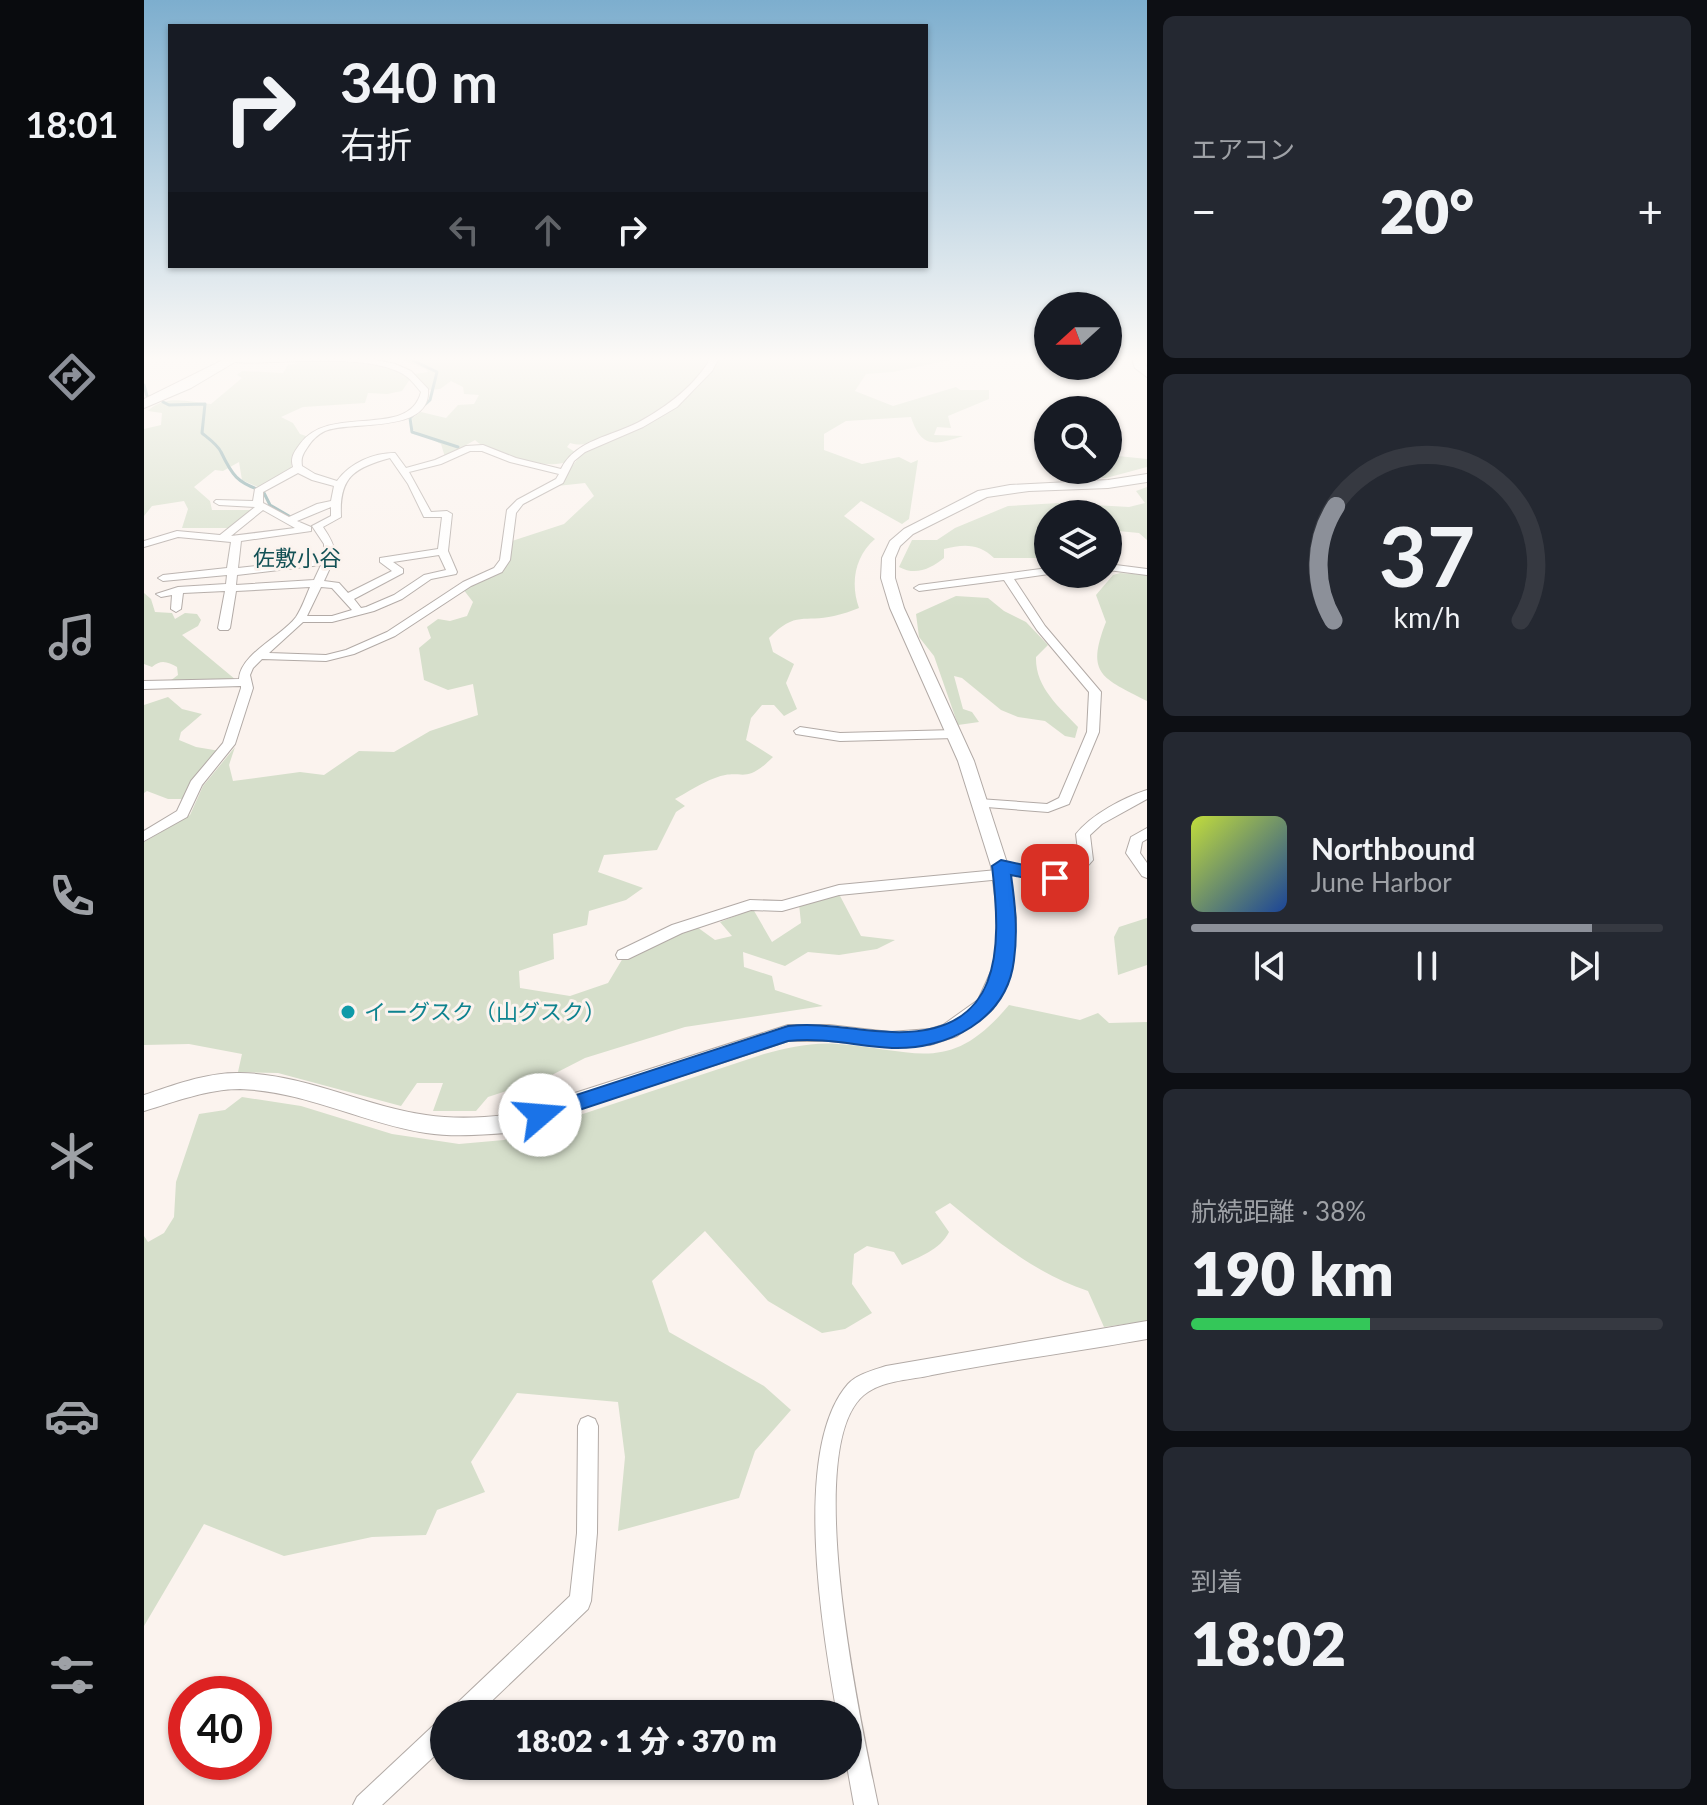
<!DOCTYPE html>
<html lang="ja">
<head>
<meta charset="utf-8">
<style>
	:root { --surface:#171b24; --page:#242831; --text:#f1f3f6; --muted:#9ea1a6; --line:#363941; --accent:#8c9099 }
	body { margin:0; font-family:Lato,"Noto Sans JP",sans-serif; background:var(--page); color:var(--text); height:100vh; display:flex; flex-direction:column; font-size:30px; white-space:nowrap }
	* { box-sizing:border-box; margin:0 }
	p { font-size:26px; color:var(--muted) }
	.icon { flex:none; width:44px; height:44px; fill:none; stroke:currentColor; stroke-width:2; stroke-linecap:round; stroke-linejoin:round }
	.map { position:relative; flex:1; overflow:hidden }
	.drawer { display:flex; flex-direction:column; gap:16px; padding:16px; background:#0d0f14; width:560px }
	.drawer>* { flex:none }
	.banner { position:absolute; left:24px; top:24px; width:760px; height:244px; border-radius:0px; box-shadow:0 2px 6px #0004; background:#171b24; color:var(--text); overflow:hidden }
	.needle { width:52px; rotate:249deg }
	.buttons { position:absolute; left:890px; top:292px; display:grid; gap:16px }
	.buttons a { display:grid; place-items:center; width:88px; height:88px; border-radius:50%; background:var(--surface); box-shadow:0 2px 6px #0004; font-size:40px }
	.speed { position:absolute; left:24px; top:1676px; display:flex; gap:16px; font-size:40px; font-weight:700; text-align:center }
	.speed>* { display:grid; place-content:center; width:104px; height:104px; border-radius:50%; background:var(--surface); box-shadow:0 2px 6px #0004; line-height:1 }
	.speed .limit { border:12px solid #d22; background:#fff; color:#111 }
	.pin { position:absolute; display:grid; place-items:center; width:68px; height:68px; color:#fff; margin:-34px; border-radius:16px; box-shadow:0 4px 12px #0006 }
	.me { position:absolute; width:88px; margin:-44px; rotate:72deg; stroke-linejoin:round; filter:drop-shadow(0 0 6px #0008) }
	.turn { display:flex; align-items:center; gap:28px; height:168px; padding:0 40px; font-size:36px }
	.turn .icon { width:104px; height:104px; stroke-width:2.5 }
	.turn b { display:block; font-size:56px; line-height:68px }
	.lanes { display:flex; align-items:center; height:76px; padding:0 40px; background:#0003; justify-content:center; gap:40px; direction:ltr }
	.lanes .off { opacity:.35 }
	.big { font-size:60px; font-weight:800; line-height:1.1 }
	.drawer .tile { flex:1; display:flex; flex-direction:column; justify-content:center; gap:12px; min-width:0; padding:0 28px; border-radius:12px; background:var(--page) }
	.drawer .dial { align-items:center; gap:0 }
	.dial svg { height:208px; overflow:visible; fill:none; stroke:var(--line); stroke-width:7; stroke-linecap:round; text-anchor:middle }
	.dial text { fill:var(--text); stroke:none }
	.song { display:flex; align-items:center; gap:24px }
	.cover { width:96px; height:96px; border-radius:12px; background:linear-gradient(135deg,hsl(70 70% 55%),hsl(220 70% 35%)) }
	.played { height:8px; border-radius:4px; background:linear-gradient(90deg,var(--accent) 85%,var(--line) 85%) }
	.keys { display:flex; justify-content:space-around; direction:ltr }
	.heat { display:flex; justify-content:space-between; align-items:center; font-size:44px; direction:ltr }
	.charge { height:12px; border-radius:6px; background:linear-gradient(90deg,#34c759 38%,var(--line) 0) }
	.trip { position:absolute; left:286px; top:1700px; width:432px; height:80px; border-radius:40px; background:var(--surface); box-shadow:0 2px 6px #0004; font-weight:800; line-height:80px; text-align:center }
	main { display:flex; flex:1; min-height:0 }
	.dock { display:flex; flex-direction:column; width:144px; justify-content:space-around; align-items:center; background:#090b0e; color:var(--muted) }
	.dock .icon { width:56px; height:56px }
	.dock .on { color:var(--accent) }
	.dock b { font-size:36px; color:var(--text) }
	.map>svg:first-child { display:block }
	.green { fill:#d6dfcb }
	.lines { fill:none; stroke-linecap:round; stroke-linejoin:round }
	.stream { stroke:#7ea4a6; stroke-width:3 }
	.minor-casing { stroke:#b2aaa6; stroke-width:2 }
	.tertiary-casing { stroke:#b2aaa6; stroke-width:2 }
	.secondary-casing { stroke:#b2aaa6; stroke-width:2 }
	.minor { fill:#fff; fill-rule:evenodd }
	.tertiary { fill:#fff; fill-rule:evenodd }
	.secondary { fill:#fff; fill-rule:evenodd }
	.route { fill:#1a73e8; stroke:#114b97; stroke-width:2 }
	.culture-dot { fill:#0f9aa8; stroke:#fbf3ee; stroke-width:3 }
	.labels { text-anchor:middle; stroke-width:6; stroke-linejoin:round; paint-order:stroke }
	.far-quarter-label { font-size:22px; fill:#135155; stroke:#fbf3ee }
	.culture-label { font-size:22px; fill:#0d838f; stroke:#fbf3ee; text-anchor:start }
</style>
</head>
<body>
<main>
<nav class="dock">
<b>18:01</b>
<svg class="icon on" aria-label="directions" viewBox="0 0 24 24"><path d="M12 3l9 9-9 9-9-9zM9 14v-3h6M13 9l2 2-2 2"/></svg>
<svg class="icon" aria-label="music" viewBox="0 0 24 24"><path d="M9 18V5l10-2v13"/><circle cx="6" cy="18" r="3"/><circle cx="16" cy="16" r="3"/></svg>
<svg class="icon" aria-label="phone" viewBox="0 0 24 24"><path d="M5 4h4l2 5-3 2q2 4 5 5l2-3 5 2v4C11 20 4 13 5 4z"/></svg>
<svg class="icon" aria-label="climate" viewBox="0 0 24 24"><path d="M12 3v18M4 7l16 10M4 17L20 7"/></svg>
<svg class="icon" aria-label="car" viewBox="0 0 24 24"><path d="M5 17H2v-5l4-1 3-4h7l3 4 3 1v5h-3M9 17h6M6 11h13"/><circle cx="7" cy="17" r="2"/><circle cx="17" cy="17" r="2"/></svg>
<svg class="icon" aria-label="filters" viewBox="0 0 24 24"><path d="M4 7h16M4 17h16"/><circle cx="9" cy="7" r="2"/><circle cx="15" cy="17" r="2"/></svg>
</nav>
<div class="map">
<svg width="1003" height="1805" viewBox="0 0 1003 1805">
	<rect width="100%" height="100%" fill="#fbf3ee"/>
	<g class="green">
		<path d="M 247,356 L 569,356 C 553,397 505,418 467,434 C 451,440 443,448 426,443 L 423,447 L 431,452 L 422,462 C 404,470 345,454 331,440 L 301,457 L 297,444 L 269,430 L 268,418 L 277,412 L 302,418 L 314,405 L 330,404 L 335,395 L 320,394 L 319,387 L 307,381 L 296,389 L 284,390 L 270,374 L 284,372 L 282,369 Z"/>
		<path d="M 574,356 L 825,356 L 749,372 L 722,374 L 711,391 L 749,406 L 812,387 L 816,390 L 845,390 L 845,399 L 804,416 L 807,428 L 793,427 L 790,435 L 819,436 C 792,445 777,449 767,417 L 702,421 L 680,434 L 680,450 L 718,464 L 755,457 L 767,463 L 774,460 L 765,519 L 758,524 L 717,501 L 700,516 L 731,539 C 711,556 706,583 715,608 C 707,611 699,614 690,616 C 660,623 652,610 625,638 L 629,652 L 650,664 L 642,683 L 653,709 L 640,716 L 630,705 L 618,705 L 607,718 L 602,740 L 629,757 C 599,787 599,767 571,778 C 557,783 544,792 531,799 L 541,806 L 532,812 L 513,850 L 460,855 L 454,872 L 499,888 L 482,900 L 445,911 L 443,925 L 409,934 L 410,959 L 375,971 L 376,988 L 426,996 L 464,983 L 479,958 L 553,927 L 571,940 L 588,936 L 576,922 L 609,909 L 628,942 L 657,923 L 655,904 L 695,894 L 717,936 L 751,940 L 733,949 L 695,955 L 664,952 L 641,966 L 599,952 L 600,967 L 628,976 L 631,990 L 679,1006 L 541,1027 L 441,1058 L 402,1078 L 344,1097 L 332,1111 L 289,1111 L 299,1083 L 273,1083 L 257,1106 L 134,1073 L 94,1072 L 98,1054 L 45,1044 L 0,1045 L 0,842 L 46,815 L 59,786 L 91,747 L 85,765 L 89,781 L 156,772 L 180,775 L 215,751 L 250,752 L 286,731 L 334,715 L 329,684 L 304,690 L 280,680 L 275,648 L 287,638 L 283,627 L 294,619 L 306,621 L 323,616 L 329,602 L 319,589 L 357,571 L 368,541 L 420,524 L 450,496 L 441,483 L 413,486 L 439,452 C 488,429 552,410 574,356 Z"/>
		<path d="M 164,361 C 196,360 240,359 266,379 L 258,391 L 243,394 L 224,393 L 221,403 L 159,407 L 137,417 L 149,423 L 156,434 L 162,436 L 147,463 L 148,469 L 114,487 L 98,480 L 95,462 L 79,471 L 71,470 L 50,487 L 66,501 L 68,510 L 109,510 L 88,528 L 38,528 L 44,509 L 40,501 L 8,506 L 0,516 L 0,429 L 17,425 L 18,413 L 4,411 C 21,394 45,402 67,404 L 98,378 L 93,375 L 98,371 L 139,373 L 144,365 Z"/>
		<polygon points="964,455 1003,459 1003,467 962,478 933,478 928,470 964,470"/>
		<path d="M 1003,487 L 1003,540 L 995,533 L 964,530 L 964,514 L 904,514 L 904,558 L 850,558 C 835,543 819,544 800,549 L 800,558 C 786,569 772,576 755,567 L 768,540 L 793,540 L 811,528 L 864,506 L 915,503 L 985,507 L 1001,503 L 992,491 Z"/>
		<path d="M 976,573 L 1003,575 L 1003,701 C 959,678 941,675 962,622 L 952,595 L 969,575 Z"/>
		<path d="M 0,593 L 7,599 L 11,612 L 28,613 L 31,619 L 41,613 L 53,614 L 57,620 L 54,626 L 38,635 L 92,680 L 26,681 L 34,675 L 33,667 C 24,662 17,659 8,667 L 0,664 Z"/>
		<path d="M 812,596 L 844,598 L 860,611 L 882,622 L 904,645 L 892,657 C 891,687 915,707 934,727 L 931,738 L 921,736 L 901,721 L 874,717 L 857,710 L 818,678 L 810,676 L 819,709 L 828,712 L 835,722 L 814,725 L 790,656 L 775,637 L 772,614 Z"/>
		<polygon points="24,697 38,709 58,714 37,732 35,740 52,747 76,751 42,799 24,799 3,791 0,793 0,705"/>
		<polygon points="1003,918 1003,965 974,975 970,937 975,927"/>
		<path d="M 865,1005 L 936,1020 L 954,1013 L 965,1023 L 1003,1022 L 1003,1321 L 960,1327 L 944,1291 C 890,1273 850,1239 806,1203 L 791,1212 L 805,1232 C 796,1250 775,1257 758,1265 L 750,1252 L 723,1246 L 710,1254 L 708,1284 L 728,1313 L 701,1329 L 678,1333 L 624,1301 L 561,1231 L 508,1281 L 525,1332 L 620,1386 L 647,1410 L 611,1451 L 595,1498 L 474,1531 L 481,1457 L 474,1402 L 373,1393 L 327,1462 L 341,1492 L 293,1510 L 282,1535 L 228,1537 L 140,1556 L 60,1524 L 0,1626 L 0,1236 L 4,1242 L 20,1233 L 30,1217 L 32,1182 L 55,1114 L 81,1110 L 98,1097 L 157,1106 L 248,1134 L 315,1144 L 360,1140 L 620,1054 C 644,1048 667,1042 693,1044 C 771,1049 805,1077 865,1005 Z"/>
	</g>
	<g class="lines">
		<g class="stream">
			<polyline points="260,356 293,372 286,400 266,418 268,432 314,447"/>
			<polyline points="0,385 3,396"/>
			<path d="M 19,402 L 25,405 L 61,404 L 58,433 C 64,438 74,445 77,452 C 88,475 93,483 119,491 L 126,505 L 150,519"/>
		</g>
		<defs>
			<g id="minor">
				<path d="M 568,356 L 576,356 L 568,371 L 533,407 L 499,427 L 441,452 L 430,461 L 419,483 L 379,504 L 372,513 L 366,560 L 358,572 L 327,586 L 251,636 L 210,654 L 182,661 L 118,659 L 109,668 L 106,675 L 109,688 L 91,744 L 58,785 L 43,817 L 0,841 L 0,831 L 33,811 L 47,781 L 79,743 L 97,688 L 97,686 L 0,689 L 0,681 L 95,679 C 96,654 138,636 152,617 C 158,608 162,596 166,587 L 92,591 L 86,628 L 84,630 L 76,630 L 74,628 L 81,591 L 39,593 L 37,609 L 32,612 L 27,609 L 28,595 L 17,597 L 12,594 L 34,587 L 82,584 L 83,575 L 19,581 L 14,578 L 19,575 L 83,568 L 87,542 L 34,537 L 0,547 L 0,541 L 33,531 L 76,535 L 111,507 L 75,505 L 70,502 L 72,500 L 109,501 L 111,489 L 149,467 C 146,458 150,452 156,444 C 186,403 265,440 277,392 C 271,385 266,378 259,374 C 219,352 136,365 89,362 L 86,362 L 86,358 L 180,357 L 228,359 L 251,364 L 267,371 L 284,389 C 288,435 206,420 181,431 C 173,435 167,441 163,448 C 158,455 157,459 158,466 L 171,474 L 193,481 C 206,463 229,453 251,453 L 262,468 L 291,460 L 322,446 L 339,445 L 372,458 L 417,469 C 431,440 469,436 495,422 C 524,406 552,385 568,356 ZM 326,451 L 338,451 L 366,462 L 415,474 L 412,479 L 373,500 L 363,510 L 356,560 L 350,568 L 319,582 L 243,632 L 202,650 L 182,655 L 125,653 L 159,622 L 188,622 L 230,611 L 258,599 L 287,579 L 312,574 L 313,572 L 304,551 L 308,514 L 303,511 L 287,512 L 265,472 L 297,464 ZM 246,458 L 264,484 L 280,517 L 298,517 L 294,549 L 236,558 L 236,562 L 248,571 L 204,593 L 195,583 L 180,581 C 192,555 196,552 179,527 L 197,517 C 195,478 209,468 246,458 ZM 154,473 L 168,480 L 190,486 L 187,501 L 173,504 L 145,517 L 119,503 L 119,492 ZM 187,507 L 187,516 L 168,526 L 180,544 L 180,558 L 94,568 L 97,541 L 167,531 L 167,527 L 153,521 ZM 119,510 L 151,528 L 87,536 ZM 295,555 L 302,570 L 280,575 L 250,595 L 222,607 L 217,608 L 210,599 L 259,573 L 259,569 L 249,562 ZM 177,565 L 170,580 L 92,585 L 93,575 ZM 177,587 L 188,588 L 208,610 L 188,616 L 163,616 Z"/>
				<polygon points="964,564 1003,569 1003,575 964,570"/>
				<polygon points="904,568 905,574 870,579 901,626 957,692 955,732 925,804 904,812 830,806 829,803 835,799 903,804 915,798 943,732 945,692 893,630 860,580 775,591 770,588 775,585"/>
				<polygon points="656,727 696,733 811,730 817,734 811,738 696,741 652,734 650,731"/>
				<path d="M 1003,790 L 1003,799 L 958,824 L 946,835 L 949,860 C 927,888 895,882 864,873 L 863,877 L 858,879 L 695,895 L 638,911 L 607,910 L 538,933 L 484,959 L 474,959 L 472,955 L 474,951 L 528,925 L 606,900 L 638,901 L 695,885 L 853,870 L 850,866 L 857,861 C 886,870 910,881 935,859 L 932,834 C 948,814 979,798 1003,790 Z"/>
				<polygon points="1003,828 1003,839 998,842 996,853 1003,863 1003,878 998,876 982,853 987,837"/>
				<path d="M 1003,1321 L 1003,1339 C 931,1352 859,1361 788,1375 C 767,1380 742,1380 724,1392 C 653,1437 719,1732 734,1805 L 710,1805 L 703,1766 L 704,1714 L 693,1714 C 679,1634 647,1449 704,1384 C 713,1374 730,1370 742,1366 Z"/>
				<polygon points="444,1416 451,1419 454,1426 453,1533 447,1601 444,1609 334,1714 307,1714 310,1706 426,1596 433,1533 434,1426 437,1419"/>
				<polygon points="300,1720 300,1747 238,1805 209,1805 213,1797 292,1723"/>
			</g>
			<g id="tertiary">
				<polygon points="987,356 997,356 1003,368 1003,377 991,368"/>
				<path d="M 1003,474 L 1003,482 L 964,488 L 885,491 L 843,497 L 769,534 L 756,546 L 751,558 L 751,578 L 760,608 L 830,761 L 864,866 L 872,918 L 869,965 L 849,1009 L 813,1036 L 786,1045 L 746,1047 L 685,1041 L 644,1041 L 362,1133 C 336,1135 308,1137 282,1133 C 219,1123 161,1091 96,1089 C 64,1089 30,1102 0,1111 L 0,1095 C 30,1085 64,1072 96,1073 C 161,1074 219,1106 282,1115 C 309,1119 336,1118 362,1115 L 644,1025 L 685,1025 L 746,1032 L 786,1029 L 799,1025 L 834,1000 L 850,965 L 854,918 L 847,866 L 814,761 L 746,608 L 737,578 L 738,558 L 746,541 L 760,529 L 834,491 L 866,485 L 964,480 Z"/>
			</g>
			<polygon id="secondary" points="87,356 101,356 47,388 0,408 0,399"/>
		</defs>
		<use href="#minor" class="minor-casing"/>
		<use href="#tertiary" class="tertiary-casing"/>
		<use href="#secondary" class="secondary-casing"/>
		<use href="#minor" class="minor"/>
		<use href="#tertiary" class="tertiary"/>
		<use href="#secondary" class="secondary"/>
	</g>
	<linearGradient id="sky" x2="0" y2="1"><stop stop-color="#7daece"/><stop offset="0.59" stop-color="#fdfaf7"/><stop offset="1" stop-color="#fdfaf7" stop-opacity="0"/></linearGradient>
	<rect width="1003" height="608" fill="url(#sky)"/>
	<path class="route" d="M 857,860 L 911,872 L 920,878 L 911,884 L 867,875 C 871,903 874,931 870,960 C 863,1020 803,1050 748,1048 C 713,1046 680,1037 644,1041 L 396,1123 L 389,1121 L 385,1115 L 389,1109 L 644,1026 C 679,1022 713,1031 748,1032 C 859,1036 858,950 848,866 Z"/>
	<circle class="culture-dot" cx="204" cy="1012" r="8"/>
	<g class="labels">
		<g class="far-quarter-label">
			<text x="153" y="566">佐敷小谷</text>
		</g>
		<g class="culture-label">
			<text x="220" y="1020">イーグスク（山グスク）</text>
		</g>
	</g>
</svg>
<div class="buttons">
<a><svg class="needle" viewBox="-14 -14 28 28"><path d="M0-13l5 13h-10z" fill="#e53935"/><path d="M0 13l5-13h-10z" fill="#9ea1a6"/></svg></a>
<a><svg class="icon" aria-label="search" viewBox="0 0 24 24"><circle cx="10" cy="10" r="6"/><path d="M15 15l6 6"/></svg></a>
<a><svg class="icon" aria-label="layers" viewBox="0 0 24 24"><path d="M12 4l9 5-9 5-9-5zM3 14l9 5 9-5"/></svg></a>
</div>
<div class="speed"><div class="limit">40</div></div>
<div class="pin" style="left:911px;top:878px;background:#d93025"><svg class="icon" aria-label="arrive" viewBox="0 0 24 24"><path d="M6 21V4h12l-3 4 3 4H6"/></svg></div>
<svg class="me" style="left:396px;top:1115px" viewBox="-20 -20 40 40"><circle r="19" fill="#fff"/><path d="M0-13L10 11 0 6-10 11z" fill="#1a73e8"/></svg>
<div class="trip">18:02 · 1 分 · 370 m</div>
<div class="banner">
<div class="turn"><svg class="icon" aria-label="right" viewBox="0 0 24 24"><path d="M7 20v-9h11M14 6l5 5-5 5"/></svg><div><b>340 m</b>右折</div></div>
<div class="lanes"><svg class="icon off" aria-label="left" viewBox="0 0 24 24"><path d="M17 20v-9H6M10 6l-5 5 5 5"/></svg><svg class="icon off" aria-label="ahead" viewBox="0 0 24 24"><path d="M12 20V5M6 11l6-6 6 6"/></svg><svg class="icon" aria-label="right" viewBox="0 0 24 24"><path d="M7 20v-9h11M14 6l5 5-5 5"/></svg></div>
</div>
</div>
<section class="drawer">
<div class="tile"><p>エアコン</p>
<div class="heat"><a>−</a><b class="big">20°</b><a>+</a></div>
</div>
<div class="tile dial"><svg viewBox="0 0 100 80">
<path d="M14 69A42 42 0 1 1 86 69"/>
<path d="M14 69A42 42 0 0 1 15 25" stroke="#8c9099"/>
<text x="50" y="56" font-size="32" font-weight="700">37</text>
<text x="50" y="72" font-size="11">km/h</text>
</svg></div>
<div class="tile">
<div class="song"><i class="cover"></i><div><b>Northbound</b><p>June Harbor</p></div></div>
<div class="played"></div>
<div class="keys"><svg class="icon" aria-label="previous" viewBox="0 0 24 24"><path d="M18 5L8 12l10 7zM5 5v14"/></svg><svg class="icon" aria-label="pause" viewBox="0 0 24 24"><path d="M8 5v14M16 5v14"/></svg><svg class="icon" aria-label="next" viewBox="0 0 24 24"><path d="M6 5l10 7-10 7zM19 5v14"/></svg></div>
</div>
<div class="tile"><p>航続距離 · 38%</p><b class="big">190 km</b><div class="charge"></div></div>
<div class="tile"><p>到着</p><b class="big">18:02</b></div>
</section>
</main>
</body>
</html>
